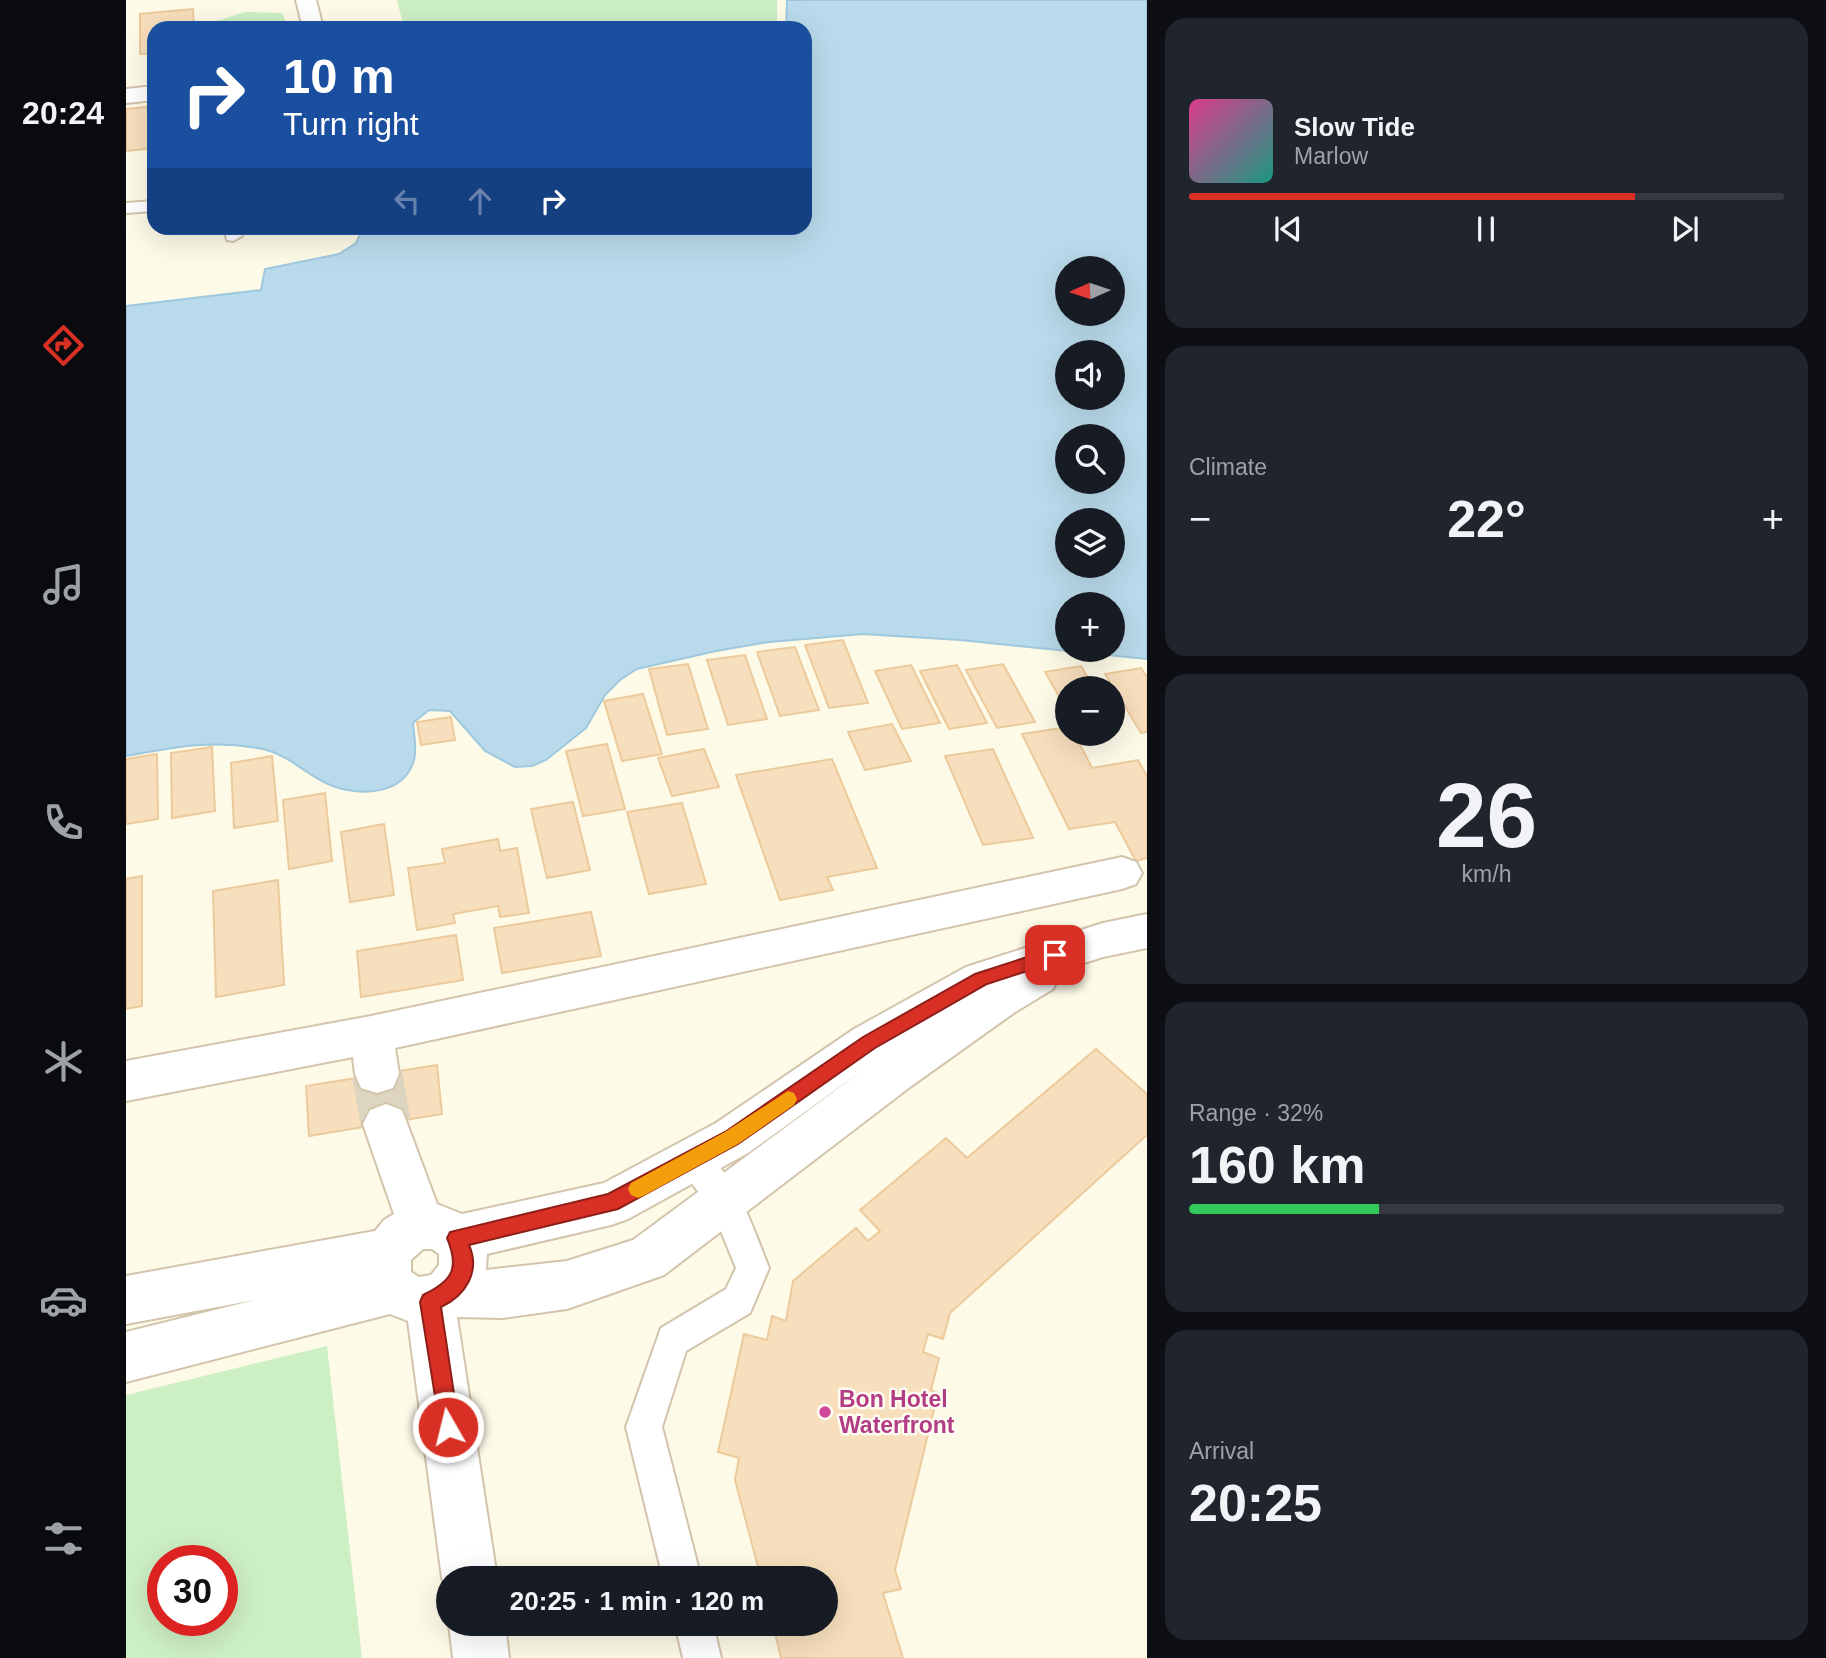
<!DOCTYPE html>
<html lang="en">
<head>
<meta charset="utf-8">
<style>
	:root { --surface:#171b24; --page:#20242c; --text:#f1f3f6; --muted:#9ea1a6; --line:#363941; --accent:#d93025 }
	body { margin:0; font-family:Helvetica,sans-serif; background:var(--page); color:var(--text); height:100vh; display:flex; flex-direction:column; font-size:26px; white-space:nowrap }
	* { box-sizing:border-box; margin:0 }
	p { font-size:23px; color:var(--muted) }
	.icon { flex:none; width:38px; height:38px; fill:none; stroke:currentColor; stroke-width:2; stroke-linecap:round; stroke-linejoin:round }
	.map { position:relative; flex:1; overflow:hidden }
	.panel { display:flex; flex-direction:column; gap:18px; padding:18px; background:#0d0f14; width:679px }
	.panel>* { flex:none }
	.banner { position:absolute; left:21px; top:21px; width:665px; height:214px; border-radius:21px; box-shadow:0 7px 28px #0002; background:#1a4fa0; color:#fff; overflow:hidden }
	.needle { width:46px; rotate:267deg }
	.controls { position:absolute; left:929px; top:256px; display:grid; gap:14px }
	.controls a { display:grid; place-items:center; width:70px; height:70px; border-radius:50%; background:var(--surface); box-shadow:0 7px 28px #0002; font-size:35px }
	.speed { position:absolute; left:21px; top:1545px; display:flex; gap:14px; font-size:35px; font-weight:700; text-align:center }
	.speed>* { display:grid; place-content:center; width:91px; height:91px; border-radius:50%; background:var(--surface); box-shadow:0 7px 28px #0002; line-height:1 }
	.speed .limit { border:10px solid #d22; background:#fff; color:#111 }
	.pin { position:absolute; display:grid; place-items:center; width:60px; height:60px; color:#fff; margin:-30px; border-radius:14px; box-shadow:0 4px 10px #0006 }
	.me { position:absolute; width:77px; margin:-38px; rotate:352deg; stroke-linejoin:round; filter:drop-shadow(0 0 5px #0008) }
	.turn { display:flex; align-items:center; gap:24px; height:147px; padding:0 21px; font-size:32px }
	.turn .icon { width:91px; height:91px; stroke-width:2.5 }
	.turn b { display:block; font-size:49px; line-height:60px }
	.lanes { display:flex; align-items:center; height:66px; padding:0 21px; background:#0003; justify-content:center; gap:35px; direction:ltr }
	.lanes .off { opacity:.35 }
	.big { font-size:52px; font-weight:800; line-height:1.1 }
	.panel .card { flex:1; display:flex; flex-direction:column; justify-content:center; gap:10px; min-width:0; padding:0 24px; border-radius:21px; background:var(--page) }
	.panel .dial { align-items:center; gap:0 }
	.dial b { font-size:91px; line-height:1 }
	.song { display:flex; align-items:center; gap:21px }
	.cover { width:84px; height:84px; border-radius:10px; background:linear-gradient(135deg,hsl(330 70% 55%),hsl(170 70% 35%)) }
	.played { height:7px; border-radius:4px; background:linear-gradient(90deg,var(--accent) 75%,var(--line) 75%) }
	.keys { display:flex; justify-content:space-around; direction:ltr }
	.heat { display:flex; justify-content:space-between; align-items:center; font-size:38px; direction:ltr }
	.charge { height:10px; border-radius:5px; background:linear-gradient(90deg,#34c759 32%,var(--line) 0) }
	.trip { position:absolute; left:310px; top:1566px; width:402px; height:70px; border-radius:35px; background:var(--surface); box-shadow:0 7px 28px #0002; font-weight:800; line-height:70px; text-align:center }
	main { display:flex; flex:1; min-height:0 }
	.tabs { display:flex; flex-direction:column; width:126px; justify-content:space-around; align-items:center; background:#090b0e; color:var(--muted) }
	.tabs .icon { width:49px; height:49px }
	.tabs .on { color:var(--accent) }
	.tabs b { font-size:32px; color:var(--text) }
	.map>svg:first-child { display:block }
	.green { fill:#cdefc4; fill-rule:evenodd }
	.water { fill:#b9daeb; stroke:#9ec8de; stroke-width:2; fill-rule:evenodd }
	.building { fill:#f7dfbd; stroke:#ecca9b; stroke-width:2 }
	.lines { fill:none; stroke-linecap:round; stroke-linejoin:round }
	.street-tunnel { stroke:#ded5c0; stroke-width:50; stroke-dasharray:50 25; stroke-linecap:butt }
	.lane-casing { stroke:#d3c4ac; stroke-width:4 }
	.street-casing { stroke:#d3c4ac; stroke-width:4 }
	.lane { fill:#fff; fill-rule:evenodd }
	.street { fill:#fff; fill-rule:evenodd }
	.route { fill:#d93025; stroke:#8d1f18; stroke-width:2 }
	.slow { fill:#f59e0b }
	.hotel-dot { fill:#d1479c; stroke:#fffcf1; stroke-width:2.5 }
	.labels { text-anchor:middle; stroke-width:5; stroke-linejoin:round; paint-order:stroke }
	.near-hotel-label { font-size:23px; font-weight:bold; fill:#b23c85; stroke:#fffcf1; text-anchor:start }
</style>
</head>
<body>
<main>
<nav class="tabs">
<b>20:24</b>
<svg class="icon on" aria-label="directions" viewBox="0 0 24 24"><path d="M12 3l9 9-9 9-9-9zM9 14v-3h6M13 9l2 2-2 2"/></svg>
<svg class="icon" aria-label="music" viewBox="0 0 24 24"><path d="M9 18V5l10-2v13"/><circle cx="6" cy="18" r="3"/><circle cx="16" cy="16" r="3"/></svg>
<svg class="icon" aria-label="phone" viewBox="0 0 24 24"><path d="M5 4h4l2 5-3 2q2 4 5 5l2-3 5 2v4C11 20 4 13 5 4z"/></svg>
<svg class="icon" aria-label="climate" viewBox="0 0 24 24"><path d="M12 3v18M4 7l16 10M4 17L20 7"/></svg>
<svg class="icon" aria-label="car" viewBox="0 0 24 24"><path d="M5 17H2v-5l4-1 3-4h7l3 4 3 1v5h-3M9 17h6M6 11h13"/><circle cx="7" cy="17" r="2"/><circle cx="17" cy="17" r="2"/></svg>
<svg class="icon" aria-label="filters" viewBox="0 0 24 24"><path d="M4 7h16M4 17h16"/><circle cx="9" cy="7" r="2"/><circle cx="15" cy="17" r="2"/></svg>
</nav>
<div class="map">
<svg width="1021" height="1658" viewBox="0 0 1021 1658">
	<rect width="100%" height="100%" fill="#fefae8"/>
	<g class="green">
		<polygon points="271,0 651,0 651,21 648,28 278,28"/>
		<polygon points="119,12 156,13 163,28 84,28 83,23"/>
		<path d="M 201,1346 L 236,1658 L 0,1658 L 0,1395 ZM 37,1561 L 96,1561 L 96,1620 L 37,1620 Z"/>
	</g>
	<path class="water" d="M 661,0 L 1021,0 L 1021,659 L 834,640 L 737,634 L 643,642 L 590,651 L 511,669 L 494,680 L 479,695 L 460,728 L 420,760 L 406,766 L 389,767 L 359,751 L 324,711 L 303,710 L 287,723 C 288,734 291,750 288,760 C 278,796 231,797 202,784 C 179,774 163,755 137,749 C 86,739 50,747 0,756 L 0,306 L 135,290 L 139,269 L 213,254 L 230,243 L 237,228 L 679,228 L 679,28 L 660,28 ZM 942,268 L 987,268 L 987,313 L 942,313 ZM 942,352 L 987,352 L 987,397 L 942,397 ZM 942,436 L 987,436 L 987,481 L 942,481 ZM 942,520 L 987,520 L 987,565 L 942,565 ZM 942,604 L 987,604 L 987,649 L 942,649 Z"/>
	<g class="building">
		<polygon points="67,9 68,28 28,28 28,53 14,54 14,14"/>
		<polygon points="28,106 28,148 0,151 0,109"/>
		<polygon points="717,640 742,703 703,708 679,645"/>
		<polygon points="669,647 693,710 654,716 631,652"/>
		<polygon points="619,655 641,719 602,725 581,660"/>
		<polygon points="562,664 582,729 541,735 523,669"/>
		<polygon points="877,664 909,722 871,728 840,670"/>
		<polygon points="785,665 814,723 776,729 749,671"/>
		<polygon points="831,665 861,723 823,729 794,671"/>
		<polygon points="955,666 968,688 942,688 942,712 919,672"/>
		<polygon points="1015,668 1021,677 1021,732 1015,733 979,674"/>
		<polygon points="517,694 536,754 496,761 478,701"/>
		<polygon points="325,717 329,740 295,745 291,722"/>
		<polygon points="766,724 785,761 739,770 722,732"/>
		<polygon points="942,727 942,733 948,733 966,768 1012,760 1021,776 1021,858 1010,861 989,822 943,829 896,734"/>
		<polygon points="481,744 499,809 457,816 440,751"/>
		<polygon points="86,747 89,811 46,818 45,753"/>
		<polygon points="578,749 593,787 546,796 532,758"/>
		<polygon points="867,749 907,838 857,845 819,756"/>
		<polygon points="31,754 32,819 0,824 0,759"/>
		<polygon points="146,756 152,821 108,828 105,763"/>
		<polygon points="706,759 751,868 701,877 707,890 654,900 610,775"/>
		<polygon points="199,793 206,861 163,869 157,800"/>
		<polygon points="447,802 464,870 421,878 405,809"/>
		<polygon points="556,803 580,884 523,894 501,812"/>
		<polygon points="258,824 268,895 224,902 215,832"/>
		<polygon points="372,839 374,851 391,848 403,913 374,917 372,906 327,914 329,923 291,930 282,868 319,863 316,849"/>
		<polygon points="16,876 16,1006 0,1009 0,879"/>
		<polygon points="152,880 158,985 90,997 87,891"/>
		<polygon points="465,912 475,956 376,973 368,928"/>
		<polygon points="330,935 337,980 235,997 231,951"/>
		<polygon points="970,1049 1021,1094 1021,1135 824,1313 817,1339 802,1334 797,1352 813,1358 805,1390 812,1393 769,1570 775,1589 757,1593 777,1658 655,1658 647,1624 700,1624 700,1578 635,1578 609,1480 613,1458 592,1452 618,1334 641,1340 646,1316 660,1321 667,1281 730,1228 742,1241 754,1231 734,1210 820,1138 841,1158"/>
		<polygon points="311,1065 316,1114 183,1136 180,1086"/>
	</g>
	<g class="lines">
		<polyline class="street-tunnel" points="251,1074 260,1124"/>
		<defs>
			<g id="lane">
				<polygon points="28,201 28,211 0,213 0,203"/>
				<polygon points="98,228 114,228 116,236 107,241 101,240"/>
				<path d="M 567,1147 C 607,1162 628,1231 643,1268 L 624,1313 L 560,1351 L 536,1427 L 575,1578 L 537,1578 L 500,1427 L 535,1328 L 600,1289 L 610,1268 L 586,1209 L 556,1171 L 551,1161 L 556,1151 Z"/>
				<polygon points="549,1624 587,1624 595,1658 557,1658"/>
			</g>
			<g id="street">
				<polygon points="170,0 190,0 197,28 177,28"/>
				<polygon points="28,86 28,100 0,103 0,89"/>
				<polygon points="996,857 1010,862 1016,873 1010,884 996,889 269,1048 273,1074 267,1088 251,1093 235,1088 229,1074 227,1057 0,1101 0,1061 245,1016"/>
				<path d="M 1021,914 L 1021,948 L 977,957 L 930,972 L 933,977 L 927,989 L 889,1012 L 784,1087 L 538,1275 L 441,1309 L 377,1318 L 331,1317 L 371,1578 L 322,1578 L 322,1591 L 316,1578 L 282,1321 L 264,1314 L 0,1382 L 0,1332 L 129,1300 L 0,1324 L 0,1276 L 249,1231 L 258,1220 L 268,1214 L 237,1124 L 244,1110 L 260,1104 L 276,1110 L 311,1204 L 336,1214 L 478,1183 L 590,1123 L 728,1029 L 840,967 L 977,923 ZM 744,1065 L 507,1240 L 441,1261 L 360,1270 L 361,1254 L 485,1225 L 502,1219 L 622,1153 ZM 297,1249 L 306,1249 L 313,1254 L 313,1265 L 305,1275 L 293,1277 L 285,1272 L 285,1260 Z"/>
				<polygon points="323,1624 379,1624 383,1658 327,1658"/>
			</g>
		</defs>
		<use href="#lane" class="lane-casing"/>
		<use href="#street" class="street-casing"/>
		<use href="#lane" class="lane"/>
		<use href="#street" class="street"/>
	</g>
	<path class="route" d="M 929,948 L 935,950 L 937,955 L 935,960 L 861,984 L 749,1048 L 612,1144 L 492,1209 L 343,1245 C 355,1272 339,1296 315,1307 L 333,1427 L 330,1434 L 322,1437 L 315,1434 L 294,1302 L 297,1295 C 326,1281 334,1269 321,1238 L 324,1232 L 482,1194 L 599,1132 L 737,1037 L 849,974 Z"/>
	<polygon class="slow" points="662,1091 668,1093 671,1099 668,1105 612,1144 519,1195 512,1198 505,1195 502,1189 505,1183 599,1132"/>
	<circle class="hotel-dot" cx="699" cy="1412" r="7"/>
	<g class="labels">
		<g class="near-hotel-label">
			<text x="713" y="1407">Bon Hotel<tspan x="713" dy="26">Waterfront</tspan></text>
		</g>
	</g>
</svg>
<div class="controls">
<a><svg class="needle" viewBox="-14 -14 28 28"><path d="M0-13l5 13h-10z" fill="#e53935"/><path d="M0 13l5-13h-10z" fill="#9ea1a6"/></svg></a>
<a><svg class="icon" aria-label="sound" viewBox="0 0 24 24"><path d="M4 9h4l5-4v14l-5-4H4zM17 9q2 3 0 6"/></svg></a>
<a><svg class="icon" aria-label="search" viewBox="0 0 24 24"><circle cx="10" cy="10" r="6"/><path d="M15 15l6 6"/></svg></a>
<a><svg class="icon" aria-label="layers" viewBox="0 0 24 24"><path d="M12 4l9 5-9 5-9-5zM3 14l9 5 9-5"/></svg></a>
<a>+</a>
<a>−</a>
</div>
<div class="speed"><div class="limit">30</div></div>
<div class="pin" style="left:929px;top:955px;background:#d93025"><svg class="icon" aria-label="arrive" viewBox="0 0 24 24"><path d="M6 21V4h12l-3 4 3 4H6"/></svg></div>
<svg class="me" style="left:322px;top:1427px" viewBox="-20 -20 40 40"><circle r="17" fill="#d93025" stroke="#fff" stroke-width="3"/><path d="M0-11L8 9 0 5-8 9z" fill="#fff"/></svg>
<div class="trip">20:25 · 1 min · 120 m</div>
<div class="banner">
<div class="turn"><svg class="icon" aria-label="right" viewBox="0 0 24 24"><path d="M7 20v-9h11M14 6l5 5-5 5"/></svg><div><b>10 m</b>Turn right</div></div>
<div class="lanes"><svg class="icon off" aria-label="left" viewBox="0 0 24 24"><path d="M17 20v-9H6M10 6l-5 5 5 5"/></svg><svg class="icon off" aria-label="ahead" viewBox="0 0 24 24"><path d="M12 20V5M6 11l6-6 6 6"/></svg><svg class="icon" aria-label="right" viewBox="0 0 24 24"><path d="M7 20v-9h11M14 6l5 5-5 5"/></svg></div>
</div>
</div>
<section class="panel">
<div class="card">
<div class="song"><i class="cover"></i><div><b>Slow Tide</b><p>Marlow</p></div></div>
<div class="played"></div>
<div class="keys"><svg class="icon" aria-label="previous" viewBox="0 0 24 24"><path d="M18 5L8 12l10 7zM5 5v14"/></svg><svg class="icon" aria-label="pause" viewBox="0 0 24 24"><path d="M8 5v14M16 5v14"/></svg><svg class="icon" aria-label="next" viewBox="0 0 24 24"><path d="M6 5l10 7-10 7zM19 5v14"/></svg></div>
</div>
<div class="card"><p>Climate</p>
<div class="heat"><a>−</a><b class="big">22°</b><a>+</a></div>
</div>
<div class="card dial"><b>26</b><p>km/h</p></div>
<div class="card"><p>Range · 32%</p><b class="big">160 km</b><div class="charge"></div></div>
<div class="card"><p>Arrival</p><b class="big">20:25</b></div>
</section>
</main>
</body>
</html>
